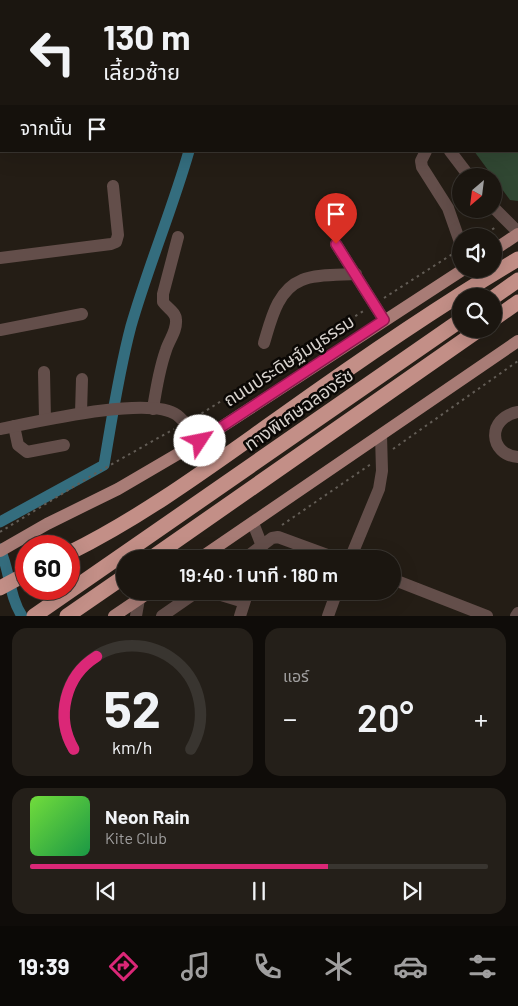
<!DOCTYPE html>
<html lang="th">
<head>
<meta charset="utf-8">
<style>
	:root { --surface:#1b1610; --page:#241f19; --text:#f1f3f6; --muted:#a09f9f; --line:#393530; --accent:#db2777 }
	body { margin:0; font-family:Barlow,"Noto Sans Thai",sans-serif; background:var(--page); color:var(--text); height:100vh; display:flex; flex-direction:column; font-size:19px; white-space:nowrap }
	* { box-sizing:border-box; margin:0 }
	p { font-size:16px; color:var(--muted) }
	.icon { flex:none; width:28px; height:28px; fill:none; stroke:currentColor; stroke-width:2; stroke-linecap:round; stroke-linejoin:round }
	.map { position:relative; height:616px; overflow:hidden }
	.details { display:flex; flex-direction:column; gap:12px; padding:12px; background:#0f0c09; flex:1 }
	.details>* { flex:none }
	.guide { position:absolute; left:0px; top:0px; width:519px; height:152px; box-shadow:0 5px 20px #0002,0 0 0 1px var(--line); background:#1b1610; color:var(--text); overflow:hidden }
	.needle { width:32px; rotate:208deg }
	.controls { position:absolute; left:452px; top:168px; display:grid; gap:10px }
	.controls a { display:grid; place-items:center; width:50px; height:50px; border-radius:50%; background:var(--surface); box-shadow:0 5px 20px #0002,0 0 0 1px var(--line); font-size:25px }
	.speed { position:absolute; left:15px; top:535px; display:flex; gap:10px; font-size:25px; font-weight:700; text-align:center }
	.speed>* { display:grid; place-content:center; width:65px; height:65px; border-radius:50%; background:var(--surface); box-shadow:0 5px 20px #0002,0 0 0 1px var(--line); line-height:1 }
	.speed .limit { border:8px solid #d22; background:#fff; color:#111 }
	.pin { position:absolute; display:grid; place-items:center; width:42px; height:42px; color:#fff; margin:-51px -21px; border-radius:50% 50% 50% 0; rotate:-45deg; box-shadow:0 0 5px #0007 }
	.pin .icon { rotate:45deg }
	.me { position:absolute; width:55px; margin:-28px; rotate:56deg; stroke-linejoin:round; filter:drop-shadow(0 0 4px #0008) }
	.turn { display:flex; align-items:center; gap:18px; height:105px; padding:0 20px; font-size:22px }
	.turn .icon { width:65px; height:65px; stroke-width:2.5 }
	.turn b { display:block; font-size:35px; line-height:42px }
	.then { display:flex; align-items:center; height:48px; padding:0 20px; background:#0003; gap:10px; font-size:19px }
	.big { font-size:38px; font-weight:600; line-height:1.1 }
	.details .tile { flex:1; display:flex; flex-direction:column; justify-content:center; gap:8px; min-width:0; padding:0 18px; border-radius:15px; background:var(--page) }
	.details .dial { align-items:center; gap:0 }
	.dial svg { height:130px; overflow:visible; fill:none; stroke:var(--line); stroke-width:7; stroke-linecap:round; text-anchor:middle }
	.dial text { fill:var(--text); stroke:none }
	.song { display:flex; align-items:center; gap:15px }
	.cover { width:60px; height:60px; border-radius:8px; background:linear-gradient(135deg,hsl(100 70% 55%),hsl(140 70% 35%)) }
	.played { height:5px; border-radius:2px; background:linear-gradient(90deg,var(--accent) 65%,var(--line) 65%) }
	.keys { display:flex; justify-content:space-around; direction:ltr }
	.heat { display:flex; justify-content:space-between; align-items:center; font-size:28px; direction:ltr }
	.details .tiles { flex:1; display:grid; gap:12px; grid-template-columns:1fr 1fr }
	.tile:last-child { grid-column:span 2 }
	.trip { position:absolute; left:116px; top:550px; width:285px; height:50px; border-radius:25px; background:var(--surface); box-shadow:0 5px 20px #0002,0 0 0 1px var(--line); font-weight:600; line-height:50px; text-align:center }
	.menu { display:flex; height:80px; justify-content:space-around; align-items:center; background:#0b0906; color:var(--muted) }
	.menu .icon { width:35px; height:35px }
	.menu .on { color:var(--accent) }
	.menu b { font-size:22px; color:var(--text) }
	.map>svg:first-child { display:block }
	.green { fill:#314833 }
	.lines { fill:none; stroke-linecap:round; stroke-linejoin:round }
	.canal { stroke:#346d7e; stroke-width:11 }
	.path { stroke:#635d56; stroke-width:2; stroke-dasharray:2.5 4; stroke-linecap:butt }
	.minor { stroke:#634e4a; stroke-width:12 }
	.major { stroke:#a87c76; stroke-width:12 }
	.highway { stroke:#c38f87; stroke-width:15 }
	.route-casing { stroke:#8e194d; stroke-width:12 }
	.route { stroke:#db2777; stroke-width:9 }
	.labels { text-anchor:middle; stroke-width:5; stroke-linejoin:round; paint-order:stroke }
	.street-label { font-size:18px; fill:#d7d2cd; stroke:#0b0805 }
</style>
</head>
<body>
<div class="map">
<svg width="518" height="616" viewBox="0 0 518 616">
	<rect width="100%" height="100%" fill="#241d15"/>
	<polygon class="green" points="518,38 518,201 510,200 474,151 518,151"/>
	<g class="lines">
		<g class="canal">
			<polyline points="77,1 88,0"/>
			<polyline points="231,1 231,0"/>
			<polyline points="0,10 1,10"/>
			<path d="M 0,522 L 104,465 C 112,418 119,371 131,326 C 148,267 172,210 189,151"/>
			<path d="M 0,549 C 10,571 9,596 22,616"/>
		</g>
		<g class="path">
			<polyline points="481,236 496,227"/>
			<polyline points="384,298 454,253"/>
			<polyline points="196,417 365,310"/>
			<polyline points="393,449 518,361"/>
			<polyline points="282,525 371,464"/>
			<polyline points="0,532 91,476 174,429"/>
		</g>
		<g class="minor">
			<polyline points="0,52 1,52"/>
			<polyline points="426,151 421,161 422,167 448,208 461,245"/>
			<polyline points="450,151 469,176"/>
			<polyline points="494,208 518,232"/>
			<polyline points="336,244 384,320"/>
			<polyline points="0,258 111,244 116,242 118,235 113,186"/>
			<polyline points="0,330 82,314"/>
			<path d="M 264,343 C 271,320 277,290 302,280 C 315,274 340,275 356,274"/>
			<polyline points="44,372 45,419"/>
			<path d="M 153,409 C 156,389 159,370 166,350 C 169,340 177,331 176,320 C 176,312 167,308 163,302 L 163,294 L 178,237"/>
			<path d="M 518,412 C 486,418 489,455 518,457"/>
			<polyline points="81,413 82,379"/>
			<polyline points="14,426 18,445 27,452 64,445"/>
			<path d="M 0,429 C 35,422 150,395 177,415 C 186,422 193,433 200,441"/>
			<polyline points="253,523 262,546 259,554"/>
			<polyline points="244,559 272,538 278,537 338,559"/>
			<polyline points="350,559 379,489 382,471 381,435"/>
			<polyline points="392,579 487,616"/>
			<polyline points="208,591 244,602"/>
			<polyline points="136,616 139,599"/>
			<polyline points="162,616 198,591"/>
			<polyline points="240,616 248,591"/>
			<polyline points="328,616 337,591"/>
			<polyline points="516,616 518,613"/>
		</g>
		<g class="major">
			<polyline points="494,250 518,234"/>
			<polyline points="0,551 47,524 118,489 200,441 464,269"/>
			<polyline points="199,559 518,341"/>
			<polyline points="114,616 151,591"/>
		</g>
		<g class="highway">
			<polyline points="494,297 518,280"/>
			<polyline points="494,319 518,302"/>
			<path d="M 69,553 C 144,516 211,466 279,418 C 357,362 435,308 518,259"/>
			<polyline points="150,559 480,329"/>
			<polyline points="0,588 26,574"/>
			<polyline points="34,616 461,320"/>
			<polyline points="67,616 125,576"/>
		</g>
	</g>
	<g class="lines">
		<defs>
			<polyline id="route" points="200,441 384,320 336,244"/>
		</defs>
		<use href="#route" class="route-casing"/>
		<use href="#route" class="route"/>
	</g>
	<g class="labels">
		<g class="street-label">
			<text transform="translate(289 361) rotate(-33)" y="6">ถนนประดิษฐ์มนูธรรม</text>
			<text transform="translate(299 410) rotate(-35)" y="6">ทางพิเศษฉลองรัช</text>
		</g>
	</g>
</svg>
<div class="controls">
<a><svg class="needle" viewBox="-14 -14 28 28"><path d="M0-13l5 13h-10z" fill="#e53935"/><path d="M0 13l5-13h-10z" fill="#a09f9f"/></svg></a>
<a><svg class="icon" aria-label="sound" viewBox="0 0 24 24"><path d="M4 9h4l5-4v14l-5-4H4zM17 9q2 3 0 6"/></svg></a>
<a><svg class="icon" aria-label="search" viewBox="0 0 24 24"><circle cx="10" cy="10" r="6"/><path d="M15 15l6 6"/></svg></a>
</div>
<div class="speed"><div class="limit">60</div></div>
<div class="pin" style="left:336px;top:244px;background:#d93025"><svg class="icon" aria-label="arrive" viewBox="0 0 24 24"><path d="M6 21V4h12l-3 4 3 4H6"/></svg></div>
<svg class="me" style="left:200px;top:441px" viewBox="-20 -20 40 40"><circle r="19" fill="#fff"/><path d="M0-13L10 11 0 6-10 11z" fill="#db2777"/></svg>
<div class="trip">19:40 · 1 นาที · 180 m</div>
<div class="guide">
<div class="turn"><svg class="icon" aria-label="left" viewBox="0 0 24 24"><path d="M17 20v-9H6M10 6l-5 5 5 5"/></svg><div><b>130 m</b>เลี้ยวซ้าย</div></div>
<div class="then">จากนั้น<svg class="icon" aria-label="arrive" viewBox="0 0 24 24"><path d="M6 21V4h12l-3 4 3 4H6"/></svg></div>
</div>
</div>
<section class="details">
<div class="tiles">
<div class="tile dial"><svg viewBox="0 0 100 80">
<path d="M14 69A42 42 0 1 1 86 69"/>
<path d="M14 69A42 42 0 0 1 28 12" stroke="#db2777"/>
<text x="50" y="56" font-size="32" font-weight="700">52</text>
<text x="50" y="72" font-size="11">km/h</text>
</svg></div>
<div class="tile"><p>แอร์</p>
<div class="heat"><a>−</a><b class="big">20°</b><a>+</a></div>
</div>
<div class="tile">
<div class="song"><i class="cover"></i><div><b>Neon Rain</b><p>Kite Club</p></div></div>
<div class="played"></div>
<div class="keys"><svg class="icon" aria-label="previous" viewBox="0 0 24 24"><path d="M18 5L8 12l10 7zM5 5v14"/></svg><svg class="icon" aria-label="pause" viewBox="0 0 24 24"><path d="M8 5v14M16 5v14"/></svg><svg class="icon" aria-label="next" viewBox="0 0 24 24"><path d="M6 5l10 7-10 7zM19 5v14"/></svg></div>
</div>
</div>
</section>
<nav class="menu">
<b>19:39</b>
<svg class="icon on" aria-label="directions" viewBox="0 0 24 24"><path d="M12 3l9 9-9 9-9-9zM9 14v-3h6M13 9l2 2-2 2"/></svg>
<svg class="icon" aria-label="music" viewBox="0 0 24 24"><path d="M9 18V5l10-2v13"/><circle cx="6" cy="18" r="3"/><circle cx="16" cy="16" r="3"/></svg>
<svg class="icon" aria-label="phone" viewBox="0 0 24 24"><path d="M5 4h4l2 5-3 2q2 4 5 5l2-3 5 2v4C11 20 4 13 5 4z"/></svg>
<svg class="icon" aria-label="climate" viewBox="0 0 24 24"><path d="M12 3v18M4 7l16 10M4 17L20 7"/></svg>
<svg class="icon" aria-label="car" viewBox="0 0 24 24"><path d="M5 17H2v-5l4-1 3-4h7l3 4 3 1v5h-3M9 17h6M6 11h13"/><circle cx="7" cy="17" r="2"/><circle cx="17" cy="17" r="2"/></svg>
<svg class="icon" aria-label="filters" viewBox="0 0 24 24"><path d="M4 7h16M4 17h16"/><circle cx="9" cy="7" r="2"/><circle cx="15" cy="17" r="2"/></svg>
</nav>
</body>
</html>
